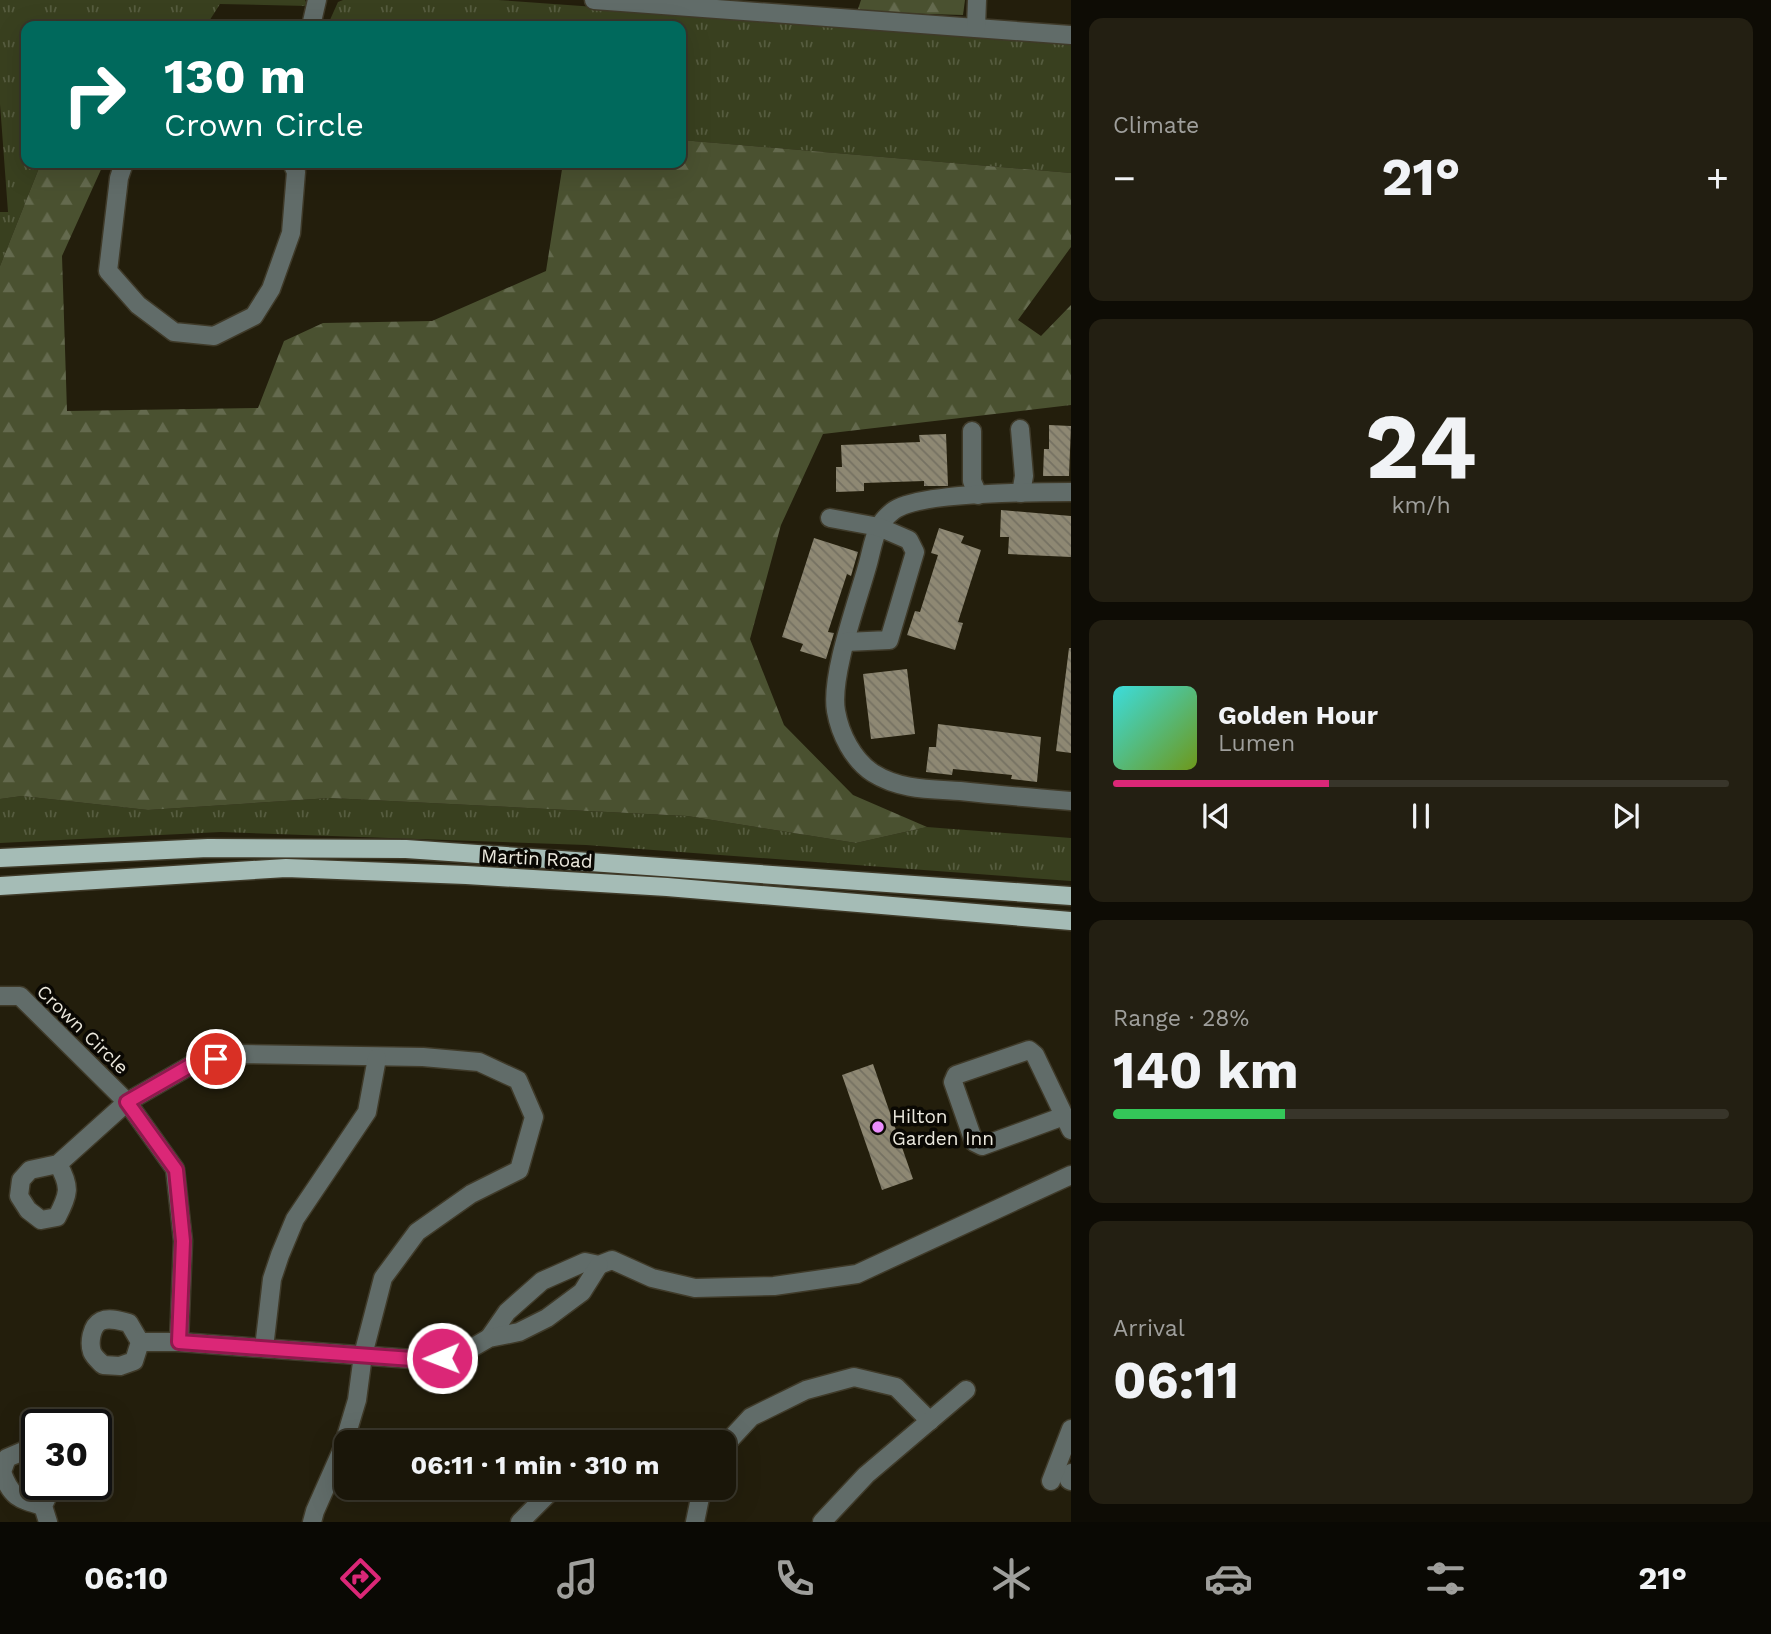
<!DOCTYPE html>
<html lang="en">
<head>
<meta charset="utf-8">
<style>
	:root { --surface:#1a1609; --page:#231f12; --text:#f1f3f6; --muted:#9f9f9c; --line:#38352a; --accent:#db2777 }
	body { margin:0; font-family:"Work Sans",sans-serif; background:var(--page); color:var(--text); height:100vh; display:flex; flex-direction:column; font-size:26px; white-space:nowrap }
	* { box-sizing:border-box; margin:0 }
	p { font-size:23px; color:var(--muted) }
	.icon { flex:none; width:38px; height:38px; fill:none; stroke:currentColor; stroke-width:2; stroke-linecap:round; stroke-linejoin:round }
	.map { position:relative; flex:1; overflow:hidden }
	.panel { display:flex; flex-direction:column; gap:18px; padding:18px; background:#0e0c05; width:700px }
	.panel>* { flex:none }
	.top-card { position:absolute; left:21px; top:21px; width:665px; height:147px; border-radius:14px; box-shadow:0 7px 28px #0002,0 0 0 2px var(--line); background:#00695c; color:#fff; overflow:hidden }
	.speed { position:absolute; left:21px; top:1409px; display:flex; gap:14px; font-size:35px; font-weight:700; text-align:center }
	.speed>* { display:grid; place-content:center; width:91px; height:91px; border-radius:50%; background:var(--surface); box-shadow:0 7px 28px #0002,0 0 0 2px var(--line); line-height:1 }
	.speed .limit { border:4px solid #111; border-radius:10px; background:#fff; color:#111 }
	.pin { position:absolute; display:grid; place-items:center; width:60px; height:60px; color:#fff; margin:-30px; border:4px solid #fff; border-radius:50%; box-shadow:0 2px 7px #0007 }
	.me { position:absolute; width:77px; margin:-38px; rotate:269deg; stroke-linejoin:round; filter:drop-shadow(0 0 5px #0008) }
	.turn { display:flex; align-items:center; gap:24px; height:147px; padding:0 28px; font-size:32px }
	.turn .icon { width:91px; height:91px; stroke-width:2.5 }
	.turn b { display:block; font-size:49px; line-height:60px }
	.big { font-size:52px; font-weight:700; line-height:1.1 }
	.panel .widget { flex:1; display:flex; flex-direction:column; justify-content:center; gap:10px; min-width:0; padding:0 24px; border-radius:14px; background:var(--page) }
	.panel .dial { align-items:center; gap:0 }
	.dial b { font-size:91px; line-height:1 }
	.song { display:flex; align-items:center; gap:21px }
	.cover { width:84px; height:84px; border-radius:10px; background:linear-gradient(135deg,hsl(180 70% 55%),hsl(80 70% 35%)) }
	.played { height:7px; border-radius:4px; background:linear-gradient(90deg,var(--accent) 35%,var(--line) 35%) }
	.keys { display:flex; justify-content:space-around; direction:ltr }
	.heat { display:flex; justify-content:space-between; align-items:center; font-size:38px; direction:ltr }
	.charge { height:10px; border-radius:5px; background:linear-gradient(90deg,#34c759 28%,var(--line) 0) }
	.trip { position:absolute; left:334px; top:1430px; width:402px; height:70px; border-radius:14px; background:var(--surface); box-shadow:0 7px 28px #0002,0 0 0 2px var(--line); font-weight:700; line-height:70px; text-align:center }
	.tab-bar { display:flex; height:112px; justify-content:space-around; align-items:center; background:#0a0904; color:var(--muted) }
	.tab-bar .icon { width:49px; height:49px }
	.tab-bar .active { color:var(--accent) }
	.tab-bar b { font-size:32px; color:var(--text) }
	main { display:flex; flex:1; min-height:0 }
	.map>svg:first-child { display:block }
	.grass { fill:url(#grass-tufts) }
	.forest { fill:url(#forest-firs) }
	.building { fill:url(#building-back-hatch) }
	.lines { fill:none; stroke-linecap:round; stroke-linejoin:round }
	.minor-casing { stroke:#3f3a29; stroke-width:21 }
	.major-casing { stroke:#3f3a29; stroke-width:21 }
	.minor { stroke:#616c69; stroke-width:18 }
	.major { stroke:#a5bcb6; stroke-width:18 }
	.route-casing { stroke:#8e194d; stroke-width:18 }
	.route { stroke:#db2777; stroke-width:12 }
	.poi-dot { fill:#ea8dfc; stroke:#0a0803; stroke-width:2.5 }
	.labels { text-anchor:middle; stroke-width:7; stroke-linejoin:round; paint-order:stroke }
	.street-label { font-size:19px; fill:#ebe8dd; stroke:#0a0803 }
	.poi-label { font-size:19px; fill:#ebe8dd; stroke:#0a0803; text-anchor:start }
</style>
</head>
<body>
<main>
<div class="map">
<svg width="1071" height="1522" viewBox="0 0 1071 1522">
	<defs>
		<pattern id="grass-tufts" width="24" height="20" patternUnits="userSpaceOnUse" patternTransform="scale(1.75)"><rect width="24" height="20" fill="#39401f"/><path d="M3 7l-1-3M5 7V3M7 7l1-3M15 17l-1-3M17 17v-4M19 17l1-3" fill="none" stroke="#565c3f"/></pattern>
		<pattern id="forest-firs" width="22" height="20" patternUnits="userSpaceOnUse" patternTransform="scale(1.75)"><rect width="22" height="20" fill="#4a5130"/><path d="M5 1l3.5 6h-7zM16 11l3.5 6h-7z" fill="#646a4e"/></pattern>
		<pattern id="building-back-hatch" width="6" height="6" patternUnits="userSpaceOnUse" patternTransform="scale(1.75)"><rect width="6" height="6" fill="#8e8873"/><path d="M-1 5l2 2M0 0l6 6M5-1l2 2" fill="none" stroke="#757162"/></pattern>
	</defs>
	<rect width="100%" height="100%" fill="#231e0c"/>
	<g class="grass">
		<polygon points="0,0 305,0 308,6 220,4 206,26 26,26 26,163 41,163 0,266 0,212 8,212 0,104"/>
		<polygon points="343,0 498,0 860,26 1071,45 1071,173 681,140 681,26 390,26 329,22 338,2"/>
		<polygon points="22,796 148,810 330,798 687,816 856,843 927,827 1071,838 1071,881 586,845 221,832 0,843 0,799"/>
	</g>
	<g class="forest">
		<polygon points="861,0 965,0 963,15 857,12"/>
		<polygon points="681,140 1071,173 1071,247 1018,320 1041,336 1071,305 1071,405 823,434 781,525 750,639 784,725 853,795 927,827 856,843 687,816 330,798 148,810 22,796 0,799 0,266 41,163 104,163 62,256 67,411 258,408 284,341 323,323 432,321 546,271 563,163 681,163"/>
	</g>
	<g class="building">
		<polygon points="1049,425 1071,426 1069,476 1043,476 1044,449 1049,449"/>
		<polygon points="946,434 948,486 924,486 924,481 864,483 864,491 836,492 836,467 842,467 841,445 920,442 919,435"/>
		<polygon points="1001,510 1071,516 1071,557 1008,554 1009,537 1000,537"/>
		<polygon points="939,528 964,536 961,543 981,550 958,622 963,623 955,650 907,635 915,611 920,612 938,555 931,553"/>
		<polygon points="814,538 858,552 851,576 847,574 828,632 834,633 826,659 800,651 803,644 782,637"/>
		<polygon points="1069,648 1071,648 1071,753 1056,751"/>
		<polygon points="907,669 915,734 871,739 863,674"/>
		<polygon points="938,724 1041,737 1037,782 1011,779 1012,775 953,769 952,775 926,772 929,747 936,747"/>
		<polygon points="873,1064 913,1179 882,1190 842,1075"/>
	</g>
	<g class="lines">
		<defs>
			<g id="minor">
				<polyline points="594,0 1071,35"/>
				<polyline points="311,26 317,0"/>
				<polyline points="976,28 977,0"/>
				<polyline points="124,163 119,178 108,271 138,305 174,332 214,336 254,316 271,289 291,233 296,172 292,163"/>
				<polyline points="1020,429 1024,476 1021,493"/>
				<polyline points="972,431 972,481 978,495"/>
				<path d="M 1071,492 C 1036,492 917,492 893,511 C 888,515 882,521 879,527 C 873,538 871,554 867,567 C 857,603 830,676 836,711 C 840,734 853,760 873,773 C 900,790 930,789 960,791 C 997,795 1034,798 1071,801"/>
				<polyline points="830,518 879,527 909,540 915,552 889,640 846,642"/>
				<polyline points="0,996 20,996 127,1102 175,1169 183,1241 179,1342"/>
				<polyline points="1064,1116 982,1146 974,1142 953,1082 956,1075 1029,1050 1035,1055 1071,1130"/>
				<path d="M 58,1164 C 71,1187 69,1194 57,1217 L 41,1220 L 28,1210 L 19,1196 L 21,1180 L 30,1170 L 58,1164 L 127,1102 L 193,1064 L 239,1054 L 423,1057 L 479,1062 L 518,1080 L 534,1117 L 519,1170 L 471,1194 L 417,1232 L 383,1278 L 363,1355 L 357,1400 L 342,1450 L 315,1511 L 312,1522"/>
				<polyline points="489,1338 507,1312 542,1281 585,1262 599,1265 612,1260 652,1278 695,1288 774,1286 857,1274 1071,1175"/>
				<path d="M 140,1342 L 134,1361 L 120,1366 L 103,1365 C 99,1361 94,1357 92,1352 C 89,1343 91,1326 101,1321 C 110,1317 120,1321 129,1323 L 140,1342 L 179,1342 L 426,1360 L 458,1356 L 489,1338 L 519,1332 L 547,1318 L 582,1292 L 599,1265"/>
				<polyline points="264,1348 272,1279 280,1255 295,1219 367,1112 377,1058"/>
				<polyline points="724,1446 751,1417 806,1390 854,1377 896,1387 930,1421"/>
				<path d="M 37,1453 L 28,1449 L 7,1458 L 2,1472 C 11,1497 18,1499 43,1506"/>
				<polyline points="1071,1473 1069,1480 1071,1481"/>
				<polyline points="1051,1481 1071,1429"/>
				<polyline points="48,1522 43,1506 53,1484"/>
				<polyline points="520,1522 554,1488"/>
				<polyline points="695,1522 702,1488"/>
				<polyline points="822,1522 866,1475 966,1390"/>
			</g>
			<g id="major">
				<polyline points="0,858 208,848 406,849 1071,896"/>
				<polyline points="0,886 286,868 466,875 667,887 1071,921"/>
			</g>
		</defs>
		<use href="#minor" class="minor-casing"/>
		<use href="#major" class="major-casing"/>
		<use href="#minor" class="minor"/>
		<use href="#major" class="major"/>
	</g>
	<g class="lines">
		<defs>
			<polyline id="route" points="216,1059 193,1064 127,1102 176,1170 183,1241 179,1342 426,1360 442,1358"/>
		</defs>
		<use href="#route" class="route-casing"/>
		<use href="#route" class="route"/>
	</g>
	<circle class="poi-dot" cx="878" cy="1127" r="7"/>
	<g class="labels">
		<g class="street-label">
			<text transform="translate(537 858) rotate(3)" y="7">Martin Road</text>
			<text transform="translate(83 1029) rotate(44)" y="7">Crown Circle</text>
		</g>
		<g class="poi-label">
			<text x="892" y="1123">Hilton<tspan x="892" dy="22">Garden Inn</tspan></text>
		</g>
	</g>
</svg>
<div class="speed"><div class="limit">30</div></div>
<div class="pin" style="left:216px;top:1059px;background:#d93025"><svg class="icon" aria-label="arrive" viewBox="0 0 24 24"><path d="M6 21V4h12l-3 4 3 4H6"/></svg></div>
<svg class="me" style="left:442px;top:1358px" viewBox="-20 -20 40 40"><circle r="17" fill="#db2777" stroke="#fff" stroke-width="3"/><path d="M0-11L8 9 0 5-8 9z" fill="#fff"/></svg>
<div class="trip">06:11 · 1 min · 310 m</div>
<div class="top-card">
<div class="turn"><svg class="icon" aria-label="right" viewBox="0 0 24 24"><path d="M7 20v-9h11M14 6l5 5-5 5"/></svg><div><b>130 m</b>Crown Circle</div></div>
</div>
</div>
<section class="panel">
<div class="widget"><p>Climate</p>
<div class="heat"><a>−</a><b class="big">21°</b><a>+</a></div>
</div>
<div class="widget dial"><b>24</b><p>km/h</p></div>
<div class="widget">
<div class="song"><i class="cover"></i><div><b>Golden Hour</b><p>Lumen</p></div></div>
<div class="played"></div>
<div class="keys"><svg class="icon" aria-label="previous" viewBox="0 0 24 24"><path d="M18 5L8 12l10 7zM5 5v14"/></svg><svg class="icon" aria-label="pause" viewBox="0 0 24 24"><path d="M8 5v14M16 5v14"/></svg><svg class="icon" aria-label="next" viewBox="0 0 24 24"><path d="M6 5l10 7-10 7zM19 5v14"/></svg></div>
</div>
<div class="widget"><p>Range · 28%</p><b class="big">140 km</b><div class="charge"></div></div>
<div class="widget"><p>Arrival</p><b class="big">06:11</b></div>
</section>
</main>
<nav class="tab-bar">
<b>06:10</b>
<svg class="icon active" aria-label="directions" viewBox="0 0 24 24"><path d="M12 3l9 9-9 9-9-9zM9 14v-3h6M13 9l2 2-2 2"/></svg>
<svg class="icon" aria-label="music" viewBox="0 0 24 24"><path d="M9 18V5l10-2v13"/><circle cx="6" cy="18" r="3"/><circle cx="16" cy="16" r="3"/></svg>
<svg class="icon" aria-label="phone" viewBox="0 0 24 24"><path d="M5 4h4l2 5-3 2q2 4 5 5l2-3 5 2v4C11 20 4 13 5 4z"/></svg>
<svg class="icon" aria-label="climate" viewBox="0 0 24 24"><path d="M12 3v18M4 7l16 10M4 17L20 7"/></svg>
<svg class="icon" aria-label="car" viewBox="0 0 24 24"><path d="M5 17H2v-5l4-1 3-4h7l3 4 3 1v5h-3M9 17h6M6 11h13"/><circle cx="7" cy="17" r="2"/><circle cx="17" cy="17" r="2"/></svg>
<svg class="icon" aria-label="filters" viewBox="0 0 24 24"><path d="M4 7h16M4 17h16"/><circle cx="9" cy="7" r="2"/><circle cx="15" cy="17" r="2"/></svg>
<b>21°</b>
</nav>
</body>
</html>
